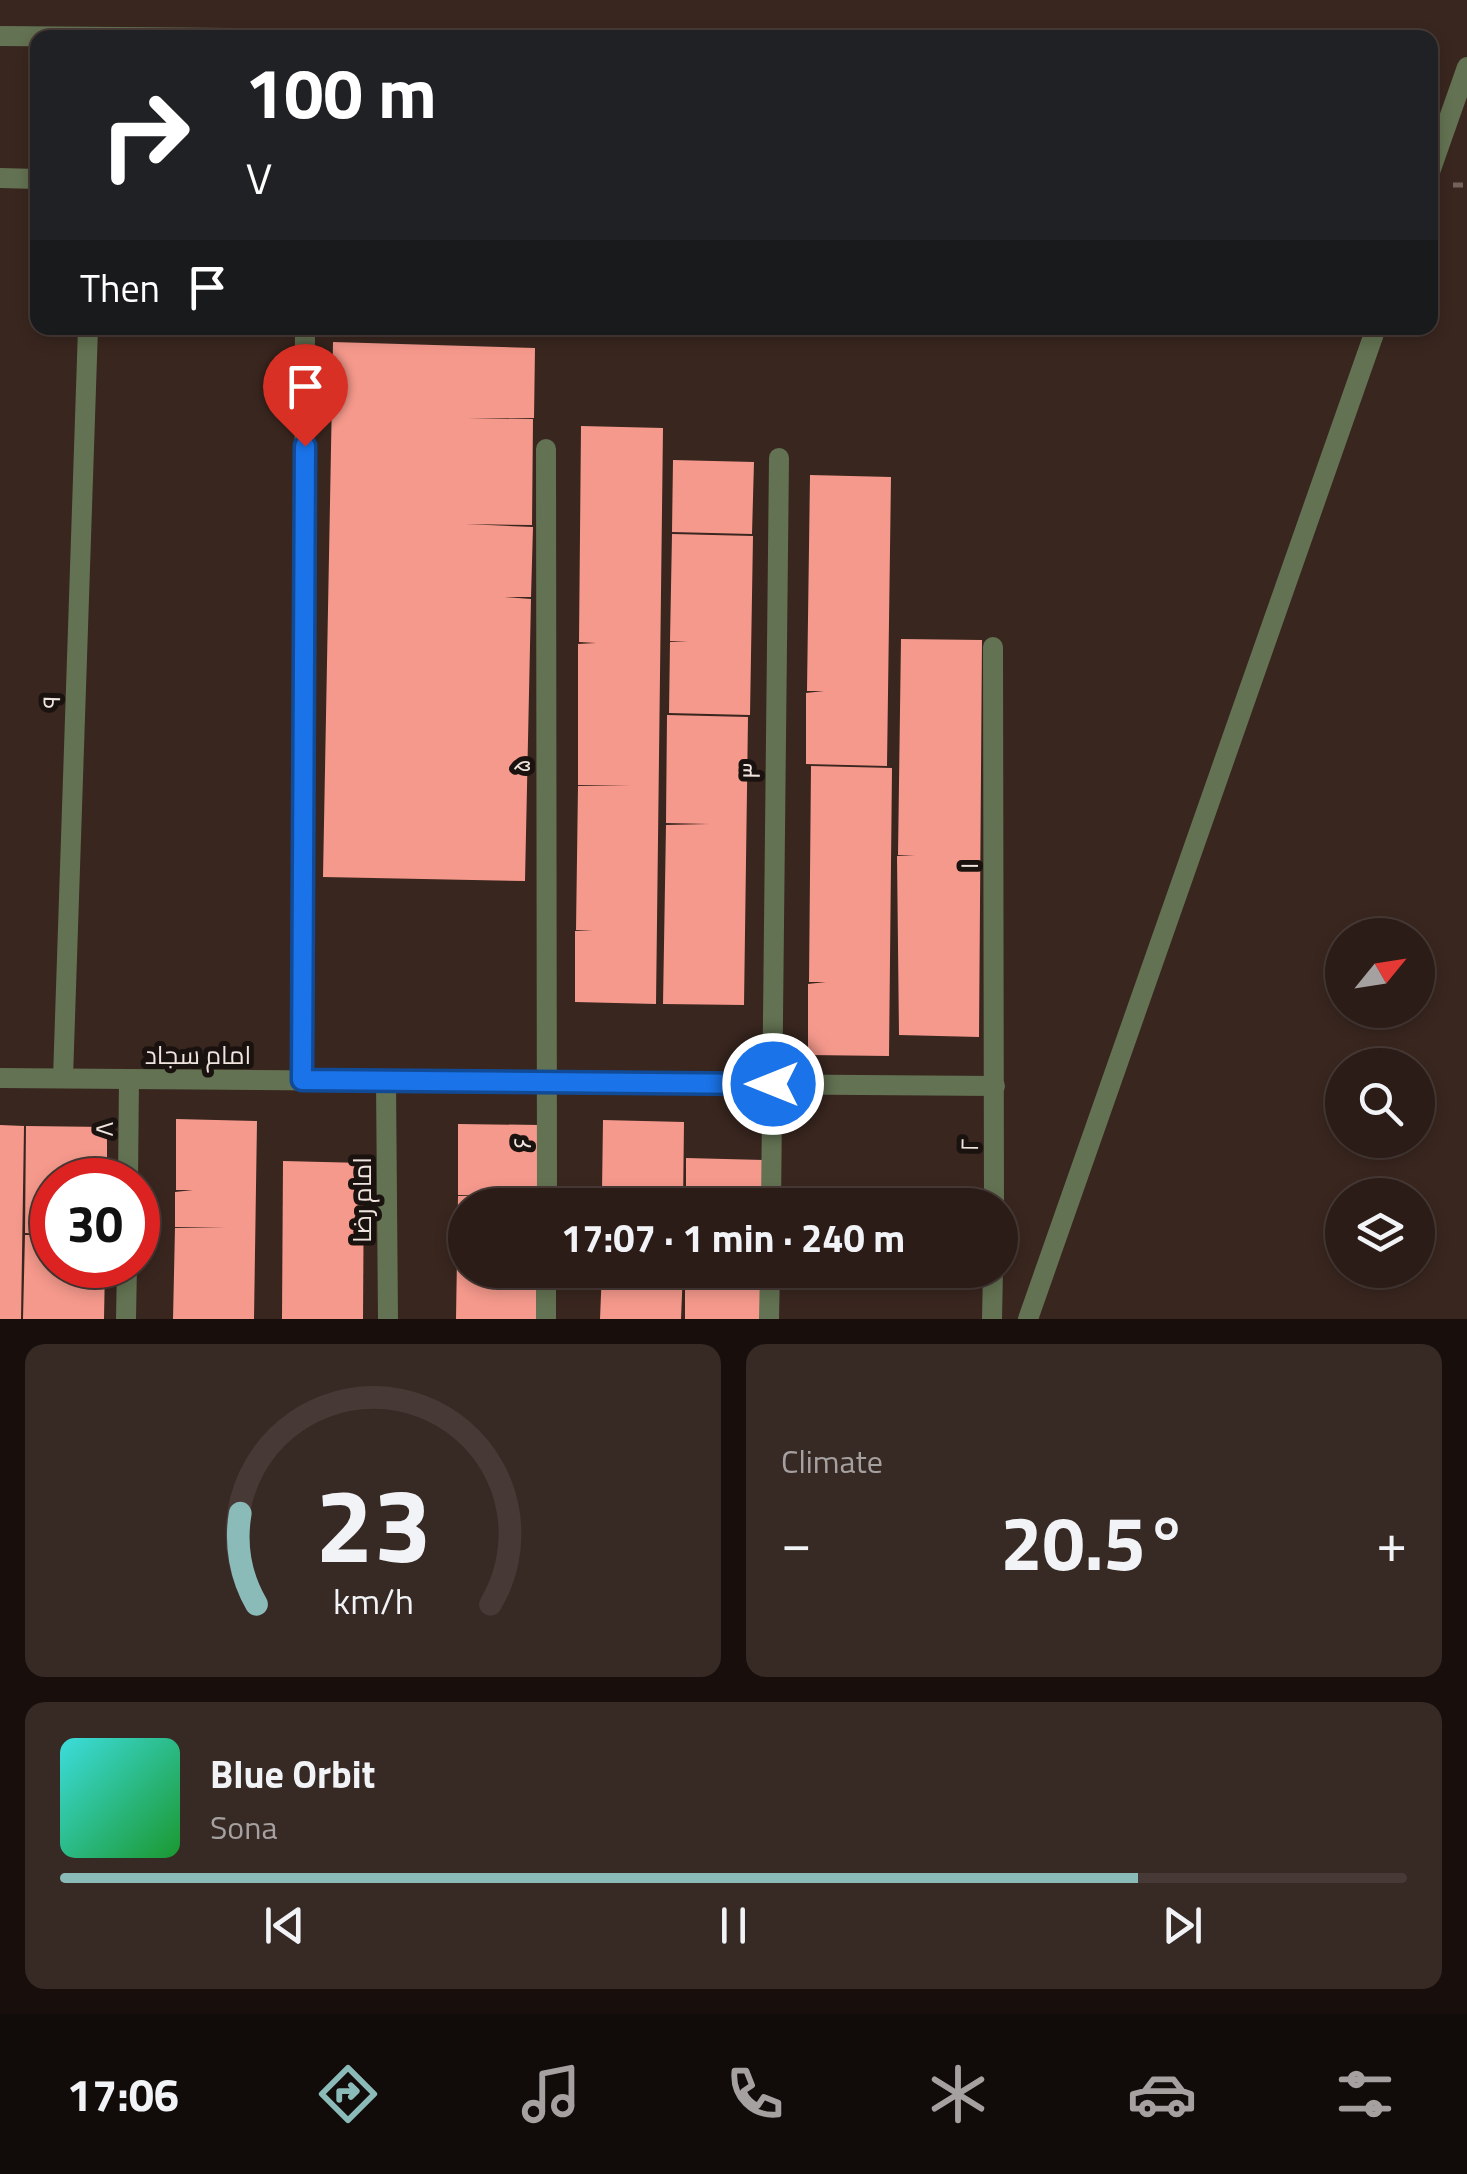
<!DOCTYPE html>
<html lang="en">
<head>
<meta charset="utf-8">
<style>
	:root { --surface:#2b1c17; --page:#372924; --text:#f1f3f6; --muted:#a6a1a1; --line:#473a36; --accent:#8bbbb9 }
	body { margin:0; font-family:"Titillium Web",Cairo,sans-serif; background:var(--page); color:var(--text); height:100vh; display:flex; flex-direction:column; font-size:38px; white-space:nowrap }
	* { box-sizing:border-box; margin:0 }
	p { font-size:32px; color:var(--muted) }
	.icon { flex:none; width:55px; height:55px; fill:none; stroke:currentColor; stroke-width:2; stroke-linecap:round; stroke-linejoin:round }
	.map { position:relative; height:1319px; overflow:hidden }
	.drawer { display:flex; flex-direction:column; gap:25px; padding:25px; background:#180f0d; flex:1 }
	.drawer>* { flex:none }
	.hud { position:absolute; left:30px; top:30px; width:1408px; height:305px; border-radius:20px; box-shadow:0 5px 15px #0003,0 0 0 2px var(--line); background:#202124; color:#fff; overflow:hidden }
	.needle { width:65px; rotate:60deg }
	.controls { position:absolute; left:1325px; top:918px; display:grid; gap:20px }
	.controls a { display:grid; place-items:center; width:110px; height:110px; border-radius:50%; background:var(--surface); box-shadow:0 5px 15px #0003,0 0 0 2px var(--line); font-size:50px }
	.speed { position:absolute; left:30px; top:1158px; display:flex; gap:20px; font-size:50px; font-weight:700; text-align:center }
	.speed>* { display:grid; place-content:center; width:130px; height:130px; border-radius:50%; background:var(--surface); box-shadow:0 5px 15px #0003,0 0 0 2px var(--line); line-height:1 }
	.speed .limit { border:15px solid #d22; background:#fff; color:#111 }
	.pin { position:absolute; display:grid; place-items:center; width:85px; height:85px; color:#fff; margin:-102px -42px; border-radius:50% 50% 50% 0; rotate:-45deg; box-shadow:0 0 10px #0007 }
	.pin .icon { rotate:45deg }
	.me { position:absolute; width:110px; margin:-55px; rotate:270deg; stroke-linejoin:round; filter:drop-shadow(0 0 8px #0008) }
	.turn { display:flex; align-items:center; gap:35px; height:210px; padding:0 50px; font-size:45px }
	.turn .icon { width:130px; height:130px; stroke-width:2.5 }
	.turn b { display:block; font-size:70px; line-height:85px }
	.then { display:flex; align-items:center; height:95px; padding:0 50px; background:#0003; gap:20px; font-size:38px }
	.big { font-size:75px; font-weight:700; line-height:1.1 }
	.drawer .tile { flex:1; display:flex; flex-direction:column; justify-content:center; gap:15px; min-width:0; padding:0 35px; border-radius:20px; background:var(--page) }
	.drawer .dial { align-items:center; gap:0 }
	.dial svg { height:260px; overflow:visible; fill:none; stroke:var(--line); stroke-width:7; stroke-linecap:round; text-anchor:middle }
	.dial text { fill:var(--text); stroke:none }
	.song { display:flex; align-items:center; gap:30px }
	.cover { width:120px; height:120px; border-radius:15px; background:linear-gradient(135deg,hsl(180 70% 55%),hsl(130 70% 35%)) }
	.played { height:10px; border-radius:5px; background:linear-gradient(90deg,var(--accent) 80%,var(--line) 80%) }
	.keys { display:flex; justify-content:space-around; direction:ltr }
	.heat { display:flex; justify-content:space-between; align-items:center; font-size:55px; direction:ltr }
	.drawer .tiles { flex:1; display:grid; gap:25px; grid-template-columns:1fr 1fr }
	.tile:last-child { grid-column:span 2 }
	.trip { position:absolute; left:448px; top:1188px; width:570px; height:100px; border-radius:50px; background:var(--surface); box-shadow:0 5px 15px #0003,0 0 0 2px var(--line); font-weight:700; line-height:100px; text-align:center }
	.dock { display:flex; height:160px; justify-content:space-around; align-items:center; background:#110b09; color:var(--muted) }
	.dock .icon { width:70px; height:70px }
	.dock .selected { color:var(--accent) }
	.dock b { font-size:45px; color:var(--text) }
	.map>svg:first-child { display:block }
	.building { fill:#f5998c }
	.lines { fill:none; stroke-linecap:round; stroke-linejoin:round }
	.path { stroke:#72625b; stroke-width:5; stroke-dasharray:10 5; stroke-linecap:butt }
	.minor { stroke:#637252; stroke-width:20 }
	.tertiary { stroke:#637252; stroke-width:20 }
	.route-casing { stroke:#114b97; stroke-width:25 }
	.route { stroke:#1a73e8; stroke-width:18 }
	.labels { text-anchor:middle; stroke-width:10; stroke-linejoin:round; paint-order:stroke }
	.street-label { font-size:25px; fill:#f0e4df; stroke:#1a120e }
</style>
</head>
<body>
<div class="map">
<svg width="1467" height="1319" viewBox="0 0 1467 1319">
	<rect width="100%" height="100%" fill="#39261f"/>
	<g class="building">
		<polygon points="333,342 535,348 534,418 467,418 533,419 532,525 466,524 533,527 531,597 505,597 531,599 525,881 323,877"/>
		<polygon points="581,426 663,428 656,1004 575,1002 575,931 593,930 576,930 578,786 630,786 578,785 578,644 596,643 579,642"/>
		<polygon points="673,460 754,462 752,534 672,532"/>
		<polygon points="810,475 891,477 887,766 806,764 806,693 824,691 807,691"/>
		<polygon points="672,534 753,536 750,715 669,713 670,642 688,641 670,641"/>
		<polygon points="901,639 982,640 979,1037 899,1035 897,856 915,855 898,855"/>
		<polygon points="667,715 748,717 744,1005 663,1004 666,825 709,824 666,823"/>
		<polygon points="811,766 892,768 889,1056 808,1055 808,984 826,982 809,982"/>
		<polygon points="176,1119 257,1121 254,1319 173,1319 175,1228 226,1228 175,1227 175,1192 193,1190 176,1190"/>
		<polygon points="603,1120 684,1122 683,1205 602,1205 602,1193 620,1191 602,1191"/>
		<polygon points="458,1124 539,1125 539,1205 465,1205 465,1270 539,1270 537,1319 456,1319 458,1196 500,1196 458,1195"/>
		<polygon points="0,1125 24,1126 21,1319 0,1319"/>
		<polygon points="26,1126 107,1127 107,1180 52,1180 52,1234 25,1233"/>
		<polygon points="686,1158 767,1160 767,1205 686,1205"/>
		<polygon points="283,1161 364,1163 363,1319 282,1319"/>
		<polygon points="25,1235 52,1235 52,1265 105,1265 104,1319 23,1319"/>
		<polygon points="602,1270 683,1270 681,1319 600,1319"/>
		<polygon points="685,1270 767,1270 766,1319 685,1319"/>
	</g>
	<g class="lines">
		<polyline class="path" points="1453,185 1467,185"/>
		<g class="minor">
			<polyline points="1430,172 1467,67"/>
			<polyline points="546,449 547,1205"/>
			<polyline points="993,647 994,1205"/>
			<polyline points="0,1078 995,1086"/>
			<polyline points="63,1078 88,328"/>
			<polyline points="302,1080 305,328"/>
			<polyline points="128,1180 129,1079"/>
			<polyline points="771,1205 779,458"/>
			<polyline points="126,1319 127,1265"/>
			<polyline points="546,1319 546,1270"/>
			<polyline points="769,1319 770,1270"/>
			<polyline points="992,1319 993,1270"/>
			<polyline points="1028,1319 1376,328"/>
		</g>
		<g class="tertiary">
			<polyline points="0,36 235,38"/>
			<polyline points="0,178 38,179"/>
			<polyline points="386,1081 388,1319"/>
		</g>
	</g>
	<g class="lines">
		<defs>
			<polyline id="route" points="305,446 302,1080 773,1084"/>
		</defs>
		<use href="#route" class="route-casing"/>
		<use href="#route" class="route"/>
	</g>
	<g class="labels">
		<g class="street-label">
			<text transform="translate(51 702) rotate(-88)" y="9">۹</text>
			<text transform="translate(521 766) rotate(-90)" y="9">۵</text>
			<text transform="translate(751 771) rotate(-89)" y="9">۳</text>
			<text transform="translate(969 866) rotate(-90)" y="9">۱</text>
			<text x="198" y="1064">امام سجاد</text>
			<text transform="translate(104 1129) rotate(-89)" y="9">۸</text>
			<text transform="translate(522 1143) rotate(-90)" y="9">۶</text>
			<text transform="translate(969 1145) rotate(-89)" y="9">۲</text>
			<text transform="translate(362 1200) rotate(-90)" y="9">امام رضا</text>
		</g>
	</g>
</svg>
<div class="controls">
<a><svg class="needle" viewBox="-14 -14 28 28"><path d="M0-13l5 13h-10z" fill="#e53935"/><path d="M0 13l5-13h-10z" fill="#a6a1a1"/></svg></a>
<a><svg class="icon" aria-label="search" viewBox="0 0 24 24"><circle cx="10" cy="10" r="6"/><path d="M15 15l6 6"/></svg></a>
<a><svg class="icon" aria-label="layers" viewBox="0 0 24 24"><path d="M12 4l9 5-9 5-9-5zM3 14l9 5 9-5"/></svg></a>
</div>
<div class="speed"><div class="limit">30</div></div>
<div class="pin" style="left:305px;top:446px;background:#d93025"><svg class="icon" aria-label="arrive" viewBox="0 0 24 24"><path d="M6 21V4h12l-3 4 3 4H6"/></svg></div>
<svg class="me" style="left:773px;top:1084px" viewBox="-20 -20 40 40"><circle r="17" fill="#1a73e8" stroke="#fff" stroke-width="3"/><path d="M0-11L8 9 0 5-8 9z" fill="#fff"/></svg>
<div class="trip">17:07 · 1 min · 240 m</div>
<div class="hud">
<div class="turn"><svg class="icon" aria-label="right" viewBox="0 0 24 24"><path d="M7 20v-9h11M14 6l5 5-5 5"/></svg><div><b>100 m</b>۷</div></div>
<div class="then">Then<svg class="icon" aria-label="arrive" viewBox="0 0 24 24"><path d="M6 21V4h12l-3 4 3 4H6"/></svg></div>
</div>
</div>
<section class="drawer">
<div class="tiles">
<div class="tile dial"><svg viewBox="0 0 100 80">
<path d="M14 69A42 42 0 1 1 86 69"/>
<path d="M14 69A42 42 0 0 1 9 41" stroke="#8bbbb9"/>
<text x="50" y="56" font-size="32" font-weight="700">23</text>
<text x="50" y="72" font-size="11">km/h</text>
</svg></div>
<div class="tile"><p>Climate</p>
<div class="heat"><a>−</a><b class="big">20.5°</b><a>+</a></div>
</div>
<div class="tile">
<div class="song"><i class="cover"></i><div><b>Blue Orbit</b><p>Sona</p></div></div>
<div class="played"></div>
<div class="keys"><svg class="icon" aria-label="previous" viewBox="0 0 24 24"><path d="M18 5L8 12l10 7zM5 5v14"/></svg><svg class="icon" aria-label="pause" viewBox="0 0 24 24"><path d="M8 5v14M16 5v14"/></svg><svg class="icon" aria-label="next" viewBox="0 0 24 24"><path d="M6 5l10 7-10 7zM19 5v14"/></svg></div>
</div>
</div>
</section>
<nav class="dock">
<b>17:06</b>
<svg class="icon selected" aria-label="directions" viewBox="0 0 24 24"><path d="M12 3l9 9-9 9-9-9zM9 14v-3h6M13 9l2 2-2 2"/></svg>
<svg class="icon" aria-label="music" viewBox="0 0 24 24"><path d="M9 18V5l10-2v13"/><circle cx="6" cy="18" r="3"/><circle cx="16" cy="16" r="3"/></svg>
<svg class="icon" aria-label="phone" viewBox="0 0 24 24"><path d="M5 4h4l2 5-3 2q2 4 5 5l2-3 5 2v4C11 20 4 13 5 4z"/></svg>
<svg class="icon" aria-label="climate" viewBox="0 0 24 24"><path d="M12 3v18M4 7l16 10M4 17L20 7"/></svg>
<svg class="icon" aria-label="car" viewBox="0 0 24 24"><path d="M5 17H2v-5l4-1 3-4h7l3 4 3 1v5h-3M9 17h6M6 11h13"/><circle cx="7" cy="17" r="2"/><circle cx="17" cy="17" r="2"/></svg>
<svg class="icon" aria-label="filters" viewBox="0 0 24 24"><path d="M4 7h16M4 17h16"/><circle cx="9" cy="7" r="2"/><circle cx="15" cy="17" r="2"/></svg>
</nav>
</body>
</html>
